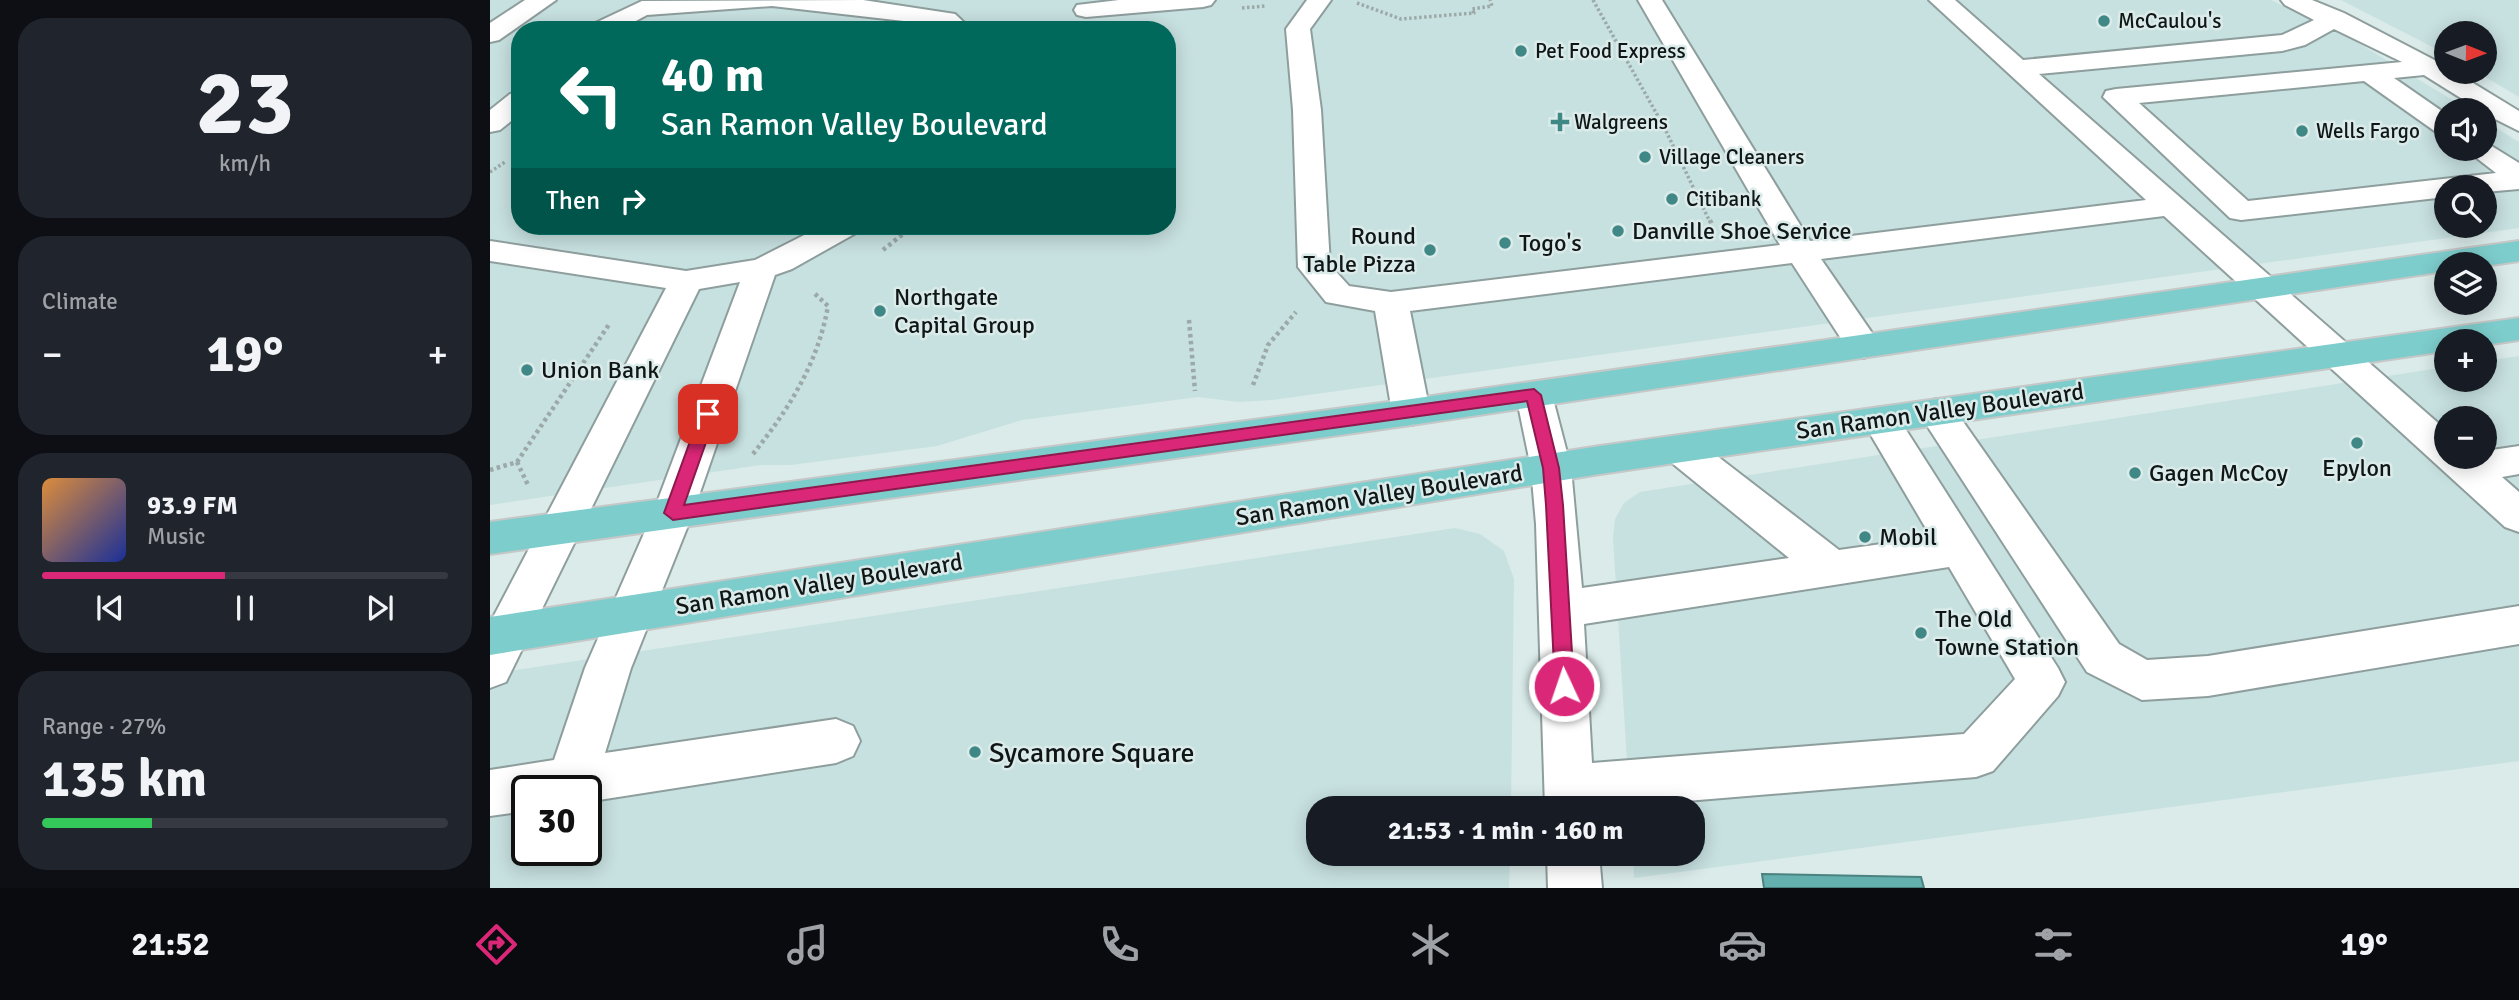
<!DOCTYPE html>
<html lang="en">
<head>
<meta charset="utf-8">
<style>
	:root { --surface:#171b24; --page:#20242c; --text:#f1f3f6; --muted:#9ea1a6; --line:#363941; --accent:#db2777 }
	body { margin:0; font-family:Signika,sans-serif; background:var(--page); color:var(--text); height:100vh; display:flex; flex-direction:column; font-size:26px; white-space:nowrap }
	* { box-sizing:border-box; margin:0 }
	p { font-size:23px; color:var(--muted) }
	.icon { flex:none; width:38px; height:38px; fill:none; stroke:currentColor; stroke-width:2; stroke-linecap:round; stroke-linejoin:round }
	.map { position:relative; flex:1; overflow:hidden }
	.sheet { display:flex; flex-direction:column; gap:18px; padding:18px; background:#0d0f14; width:490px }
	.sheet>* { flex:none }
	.top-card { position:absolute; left:21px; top:21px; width:665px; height:214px; border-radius:28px; box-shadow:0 4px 18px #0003; background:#00695c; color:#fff; overflow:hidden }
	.needle { width:46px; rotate:91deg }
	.controls { position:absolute; left:1944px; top:21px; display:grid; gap:14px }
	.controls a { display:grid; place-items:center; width:63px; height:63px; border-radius:50%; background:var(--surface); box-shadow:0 4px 18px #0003; font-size:35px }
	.speed { position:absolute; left:21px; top:775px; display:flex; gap:14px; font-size:35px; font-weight:700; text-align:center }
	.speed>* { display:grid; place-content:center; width:91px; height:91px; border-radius:50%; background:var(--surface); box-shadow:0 4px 18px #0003; line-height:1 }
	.speed .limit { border:4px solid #111; border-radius:10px; background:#fff; color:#111 }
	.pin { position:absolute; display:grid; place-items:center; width:60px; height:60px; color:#fff; margin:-30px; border-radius:14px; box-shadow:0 4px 10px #0006 }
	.me { position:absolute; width:77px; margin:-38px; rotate:357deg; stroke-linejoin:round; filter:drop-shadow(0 0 5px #0008) }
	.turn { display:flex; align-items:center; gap:24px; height:147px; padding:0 35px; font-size:32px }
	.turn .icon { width:91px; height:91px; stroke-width:2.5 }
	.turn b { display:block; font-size:49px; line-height:60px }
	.then { display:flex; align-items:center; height:66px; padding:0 35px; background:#0003; gap:14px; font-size:26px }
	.big { font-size:52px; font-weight:700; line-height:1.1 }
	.sheet .tile { flex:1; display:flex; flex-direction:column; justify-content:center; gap:10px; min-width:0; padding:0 24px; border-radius:28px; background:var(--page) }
	.sheet .dial { align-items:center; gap:0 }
	.dial b { font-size:91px; line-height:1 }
	.song { display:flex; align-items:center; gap:21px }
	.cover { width:84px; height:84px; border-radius:10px; background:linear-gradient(135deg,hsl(30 70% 55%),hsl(230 70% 35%)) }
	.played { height:7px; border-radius:4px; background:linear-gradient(90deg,var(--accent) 45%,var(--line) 45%) }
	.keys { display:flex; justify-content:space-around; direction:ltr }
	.heat { display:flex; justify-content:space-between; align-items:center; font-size:38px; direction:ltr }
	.charge { height:10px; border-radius:5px; background:linear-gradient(90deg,#34c759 27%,var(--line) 0) }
	.trip { position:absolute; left:816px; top:796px; width:399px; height:70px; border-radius:28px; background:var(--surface); box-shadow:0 4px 18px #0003; font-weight:700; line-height:70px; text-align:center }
	.dock { display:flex; height:112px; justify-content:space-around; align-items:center; background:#090b0e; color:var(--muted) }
	.dock .icon { width:49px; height:49px }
	.dock .selected { color:var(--accent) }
	.dock b { font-size:32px; color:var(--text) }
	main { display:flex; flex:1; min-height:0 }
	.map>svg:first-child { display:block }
	.built { fill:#c7e1e0; fill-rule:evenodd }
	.water { fill:#64b0ae; stroke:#4b8280; stroke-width:2 }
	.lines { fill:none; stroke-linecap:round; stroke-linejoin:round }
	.minor-casing { stroke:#8e9e9d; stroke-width:4 }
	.major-casing { stroke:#c6c7c7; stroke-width:4 }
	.path-far1 { stroke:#9ba9a8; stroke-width:3.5; stroke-dasharray:2.5 2.5; stroke-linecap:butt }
	.path { stroke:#9ba9a8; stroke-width:4.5; stroke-dasharray:3.5 3.5; stroke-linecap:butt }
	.minor { fill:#fff; fill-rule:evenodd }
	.major { fill:#7dcdcc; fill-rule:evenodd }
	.route { fill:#db2777; stroke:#8e194d; stroke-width:2 }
	.poi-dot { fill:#408886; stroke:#daebea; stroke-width:2.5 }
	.labels { text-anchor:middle; stroke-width:5; stroke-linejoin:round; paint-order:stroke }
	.far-poi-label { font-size:21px; fill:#101616; stroke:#daebea; text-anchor:start }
	.poi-label { font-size:24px; fill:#101616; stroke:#daebea; text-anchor:start }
	.street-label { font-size:24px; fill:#101616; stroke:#daebea }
	.near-poi-label { font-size:28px; fill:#101616; stroke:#daebea; text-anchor:start }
</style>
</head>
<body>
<main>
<section class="sheet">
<div class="tile dial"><b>23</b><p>km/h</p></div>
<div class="tile"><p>Climate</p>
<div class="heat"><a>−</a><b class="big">19°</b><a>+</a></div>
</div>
<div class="tile">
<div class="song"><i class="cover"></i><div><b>93.9 FM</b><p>Music</p></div></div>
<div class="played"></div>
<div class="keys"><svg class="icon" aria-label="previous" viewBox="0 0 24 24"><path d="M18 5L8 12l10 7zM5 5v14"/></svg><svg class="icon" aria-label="pause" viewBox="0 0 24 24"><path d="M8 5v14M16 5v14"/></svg><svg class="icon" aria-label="next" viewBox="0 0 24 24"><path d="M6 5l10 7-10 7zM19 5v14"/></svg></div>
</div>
<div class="tile"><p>Range · 27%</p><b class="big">135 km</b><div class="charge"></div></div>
</section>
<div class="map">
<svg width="2029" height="888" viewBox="0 0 2029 888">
	<rect width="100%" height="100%" fill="#daebea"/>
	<g class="built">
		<path d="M 0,0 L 1781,0 L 1850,32 L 1979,110 L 1956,110 L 1956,149 L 1995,149 L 1995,121 L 2029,142 L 2029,228 L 782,400 L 749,402 L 708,397 L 532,420 L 447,446 L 301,465 L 271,465 L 0,505 ZM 30,30 L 677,30 L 677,226 L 30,226 ZM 1956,187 L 1995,187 L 1995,226 L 1956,226 Z"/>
		<polygon points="1851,0 2029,0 2029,97 1987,72 1995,72 1995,33 1956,33 1956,54"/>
		<path d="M 2029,356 L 2029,761 L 1144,878 L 1143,854 L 1202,854 L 1202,808 L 1140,808 L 1123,538 L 1125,519 L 1134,503 L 1150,492 L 1956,367 L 1956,380 L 1995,380 L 1995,361 ZM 1956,418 L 1995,418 L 1995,457 L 1956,457 Z"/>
		<path d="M 965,528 L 990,534 L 1014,551 L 1024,579 L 1021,808 L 828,808 L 828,854 L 1020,854 L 1019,888 L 0,888 L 0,674 ZM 37,791 L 96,791 L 96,850 L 37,850 Z"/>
	</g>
	<polygon class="water" points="1272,874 1431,877 1434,888 1274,888"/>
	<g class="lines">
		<defs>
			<g id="minor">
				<polygon points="35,0 66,0 9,40 0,42 0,23"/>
				<polygon points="373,0 465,14 482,30 454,30 449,25 282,6 157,15 129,30 98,30 101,25 152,1"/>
				<polygon points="629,0 725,0 721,5 713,7 596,17 587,15 584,10 587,5"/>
				<polygon points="817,0 841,0 820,29 831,110 840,265 859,286 901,292 1290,245 1148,0 1172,0 1320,241 1656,200 1439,0 1465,0 1533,60 1792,35 1824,20 1795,5 1791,0 1822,0 1854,13 1956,66 1956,72 1965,72 2029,111 2029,131 1995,114 1995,110 1990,110 1934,75 1904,78 1956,114 1956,134 1946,132 1874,81 1649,103 1758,201 2006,173 1975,149 1995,149 1995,142 2029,163 2029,189 1995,192 1995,187 1956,187 1956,197 1751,220 1740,218 1613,97 1616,91 1626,89 1912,62 1844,29 1815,45 1792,51 1549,74 1956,430 1956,457 1995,457 1995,451 2029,446 2029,474 2012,477 2029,492 2029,532 2015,527 1674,216 1331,259 1391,346 1385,354 1373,358 1361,354 1302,263 920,311 940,412 934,421 921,425 908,421 902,412 885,311 836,302 808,267 803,110 796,29"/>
				<polygon points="30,92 30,114 10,130 0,132 0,110 20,94"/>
				<polygon points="332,226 371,226 366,233 302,269 285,275 203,513 141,668 115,753 346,719 363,726 370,741 363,756 346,763 96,802 96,791 37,791 37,811 0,816 0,770 64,760 95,668 163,513 250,282 209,289 16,682 0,688 0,623 176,288 0,261 0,241 196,271 265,260"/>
				<path d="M 1044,382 L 1057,386 L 1062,395 L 1081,468 L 1092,588 L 1299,558 L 1177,459 L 1172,449 L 1177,439 L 1191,435 L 1205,439 L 1349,550 L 1441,537 L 1372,420 L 1378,411 L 1391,407 L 1404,411 L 1568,668 L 1575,682 L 1568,696 L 1503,771 L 1486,777 L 1112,808 L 1055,808 L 1046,524 L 1041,468 L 1026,395 L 1031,386 ZM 1459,567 L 1525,679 L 1474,734 L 1102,763 L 1094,624 Z"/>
				<polygon points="1447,399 1460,403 1629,644 1657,660 1718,656 2029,606 2029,644 1718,696 1652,700 1597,672 1434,421 1428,412 1434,403"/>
				<polygon points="1057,854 1109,854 1112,888 1058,888"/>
			</g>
			<g id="major">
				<polygon points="2029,241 2029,261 1995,266 1956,264 1956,271 921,425 0,554 0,522 921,399"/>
				<polygon points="2029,318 2029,340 1995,345 1995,341 1956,341 1956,351 1110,474 0,655 0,617 1110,446"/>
			</g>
		</defs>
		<use href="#minor" class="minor-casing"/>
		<use href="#major" class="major-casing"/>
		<g class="path-far1">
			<polyline points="1103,0 1174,127 1220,222"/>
			<polyline points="867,3 911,19 984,13 982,9 1002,6 1000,0"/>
			<polyline points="752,8 775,6"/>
			<polyline points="0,172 15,162"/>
		</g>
		<g class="path">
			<polyline points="1220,220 1222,225"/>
			<polyline points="393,250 423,226"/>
			<polyline points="699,320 705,391"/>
			<polyline points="763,385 778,345 806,312"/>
			<path d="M 263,454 C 299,409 328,363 338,306 L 323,292"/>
			<polyline points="27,462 120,323"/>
			<polyline points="0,470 27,462 38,485"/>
		</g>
		<use href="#minor" class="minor"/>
		<use href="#major" class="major"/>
	</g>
	<polygon class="route" points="1044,389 1051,395 1069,468 1073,505 1084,686 1081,692 1074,694 1067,692 1065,686 1056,505 1053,468 1037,401 183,520 174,513 210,414 218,409 226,414 194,505"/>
	<g class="poi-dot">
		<circle cx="1614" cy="21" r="7"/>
		<circle cx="1031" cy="51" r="7"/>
		<path d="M1066.5 111.5h7v7h7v7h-7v7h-7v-7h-7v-7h7z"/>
		<circle cx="1812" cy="131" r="7"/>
		<circle cx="1155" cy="157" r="7"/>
		<circle cx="1182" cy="199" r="7"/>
		<circle cx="1128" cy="231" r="7"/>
		<circle cx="1015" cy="243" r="7"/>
		<circle cx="940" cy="250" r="7"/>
		<circle cx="390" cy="311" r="7"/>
		<circle cx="37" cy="370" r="7"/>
		<circle cx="1867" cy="443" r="7"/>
		<circle cx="1645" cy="473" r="7"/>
		<circle cx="1375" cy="537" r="7"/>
		<circle cx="1431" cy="633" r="7"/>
		<circle cx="485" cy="752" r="7"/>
	</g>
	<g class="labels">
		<g class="far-poi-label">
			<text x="1628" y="28">McCaulou's</text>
			<text x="1045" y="58">Pet Food Express</text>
			<text x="1084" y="129">Walgreens</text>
			<text x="1826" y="138">Wells Fargo</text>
			<text x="1169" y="164">Village Cleaners</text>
			<text x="1196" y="206">Citibank</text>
		</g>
		<g class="poi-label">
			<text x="1142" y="239">Danville Shoe Service</text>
			<text x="926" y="244" text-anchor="end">Round<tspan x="926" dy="28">Table Pizza</tspan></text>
			<text x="1029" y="251">Togo's</text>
			<text x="404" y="305">Northgate<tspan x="404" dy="28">Capital Group</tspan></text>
			<text x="51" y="378">Union Bank</text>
			<text x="1867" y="476" text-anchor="middle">Epylon</text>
			<text x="1659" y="481">Gagen McCoy</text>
			<text x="1389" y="545">Mobil</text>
			<text x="1445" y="627">The Old<tspan x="1445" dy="28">Towne Station</tspan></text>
		</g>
		<g class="street-label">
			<text transform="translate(1450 411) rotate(-8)" y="8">San Ramon Valley Boulevard</text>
			<text transform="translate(889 495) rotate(-9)" y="8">San Ramon Valley Boulevard</text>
			<text transform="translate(329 584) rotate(-9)" y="8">San Ramon Valley Boulevard</text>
		</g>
		<g class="near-poi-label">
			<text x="499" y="762">Sycamore Square</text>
		</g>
	</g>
</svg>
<div class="controls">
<a><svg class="needle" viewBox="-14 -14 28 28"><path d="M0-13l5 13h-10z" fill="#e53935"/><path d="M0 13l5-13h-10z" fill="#9ea1a6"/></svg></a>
<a><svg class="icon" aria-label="sound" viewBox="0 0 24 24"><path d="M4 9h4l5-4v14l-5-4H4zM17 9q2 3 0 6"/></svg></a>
<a><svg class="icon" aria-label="search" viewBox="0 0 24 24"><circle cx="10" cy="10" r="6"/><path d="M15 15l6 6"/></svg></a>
<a><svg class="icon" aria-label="layers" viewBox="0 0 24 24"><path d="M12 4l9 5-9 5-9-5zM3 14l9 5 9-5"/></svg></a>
<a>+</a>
<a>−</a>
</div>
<div class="speed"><div class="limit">30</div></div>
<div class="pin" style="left:218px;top:414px;background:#d93025"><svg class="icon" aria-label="arrive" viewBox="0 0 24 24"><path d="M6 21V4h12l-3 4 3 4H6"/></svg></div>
<svg class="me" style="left:1074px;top:686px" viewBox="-20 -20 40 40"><circle r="17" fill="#db2777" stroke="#fff" stroke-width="3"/><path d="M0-11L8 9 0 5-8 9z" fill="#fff"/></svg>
<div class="trip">21:53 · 1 min · 160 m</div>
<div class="top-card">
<div class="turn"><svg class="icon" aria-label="left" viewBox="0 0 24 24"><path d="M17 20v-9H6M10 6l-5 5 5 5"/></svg><div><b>40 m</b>San Ramon Valley Boulevard</div></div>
<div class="then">Then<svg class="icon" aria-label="right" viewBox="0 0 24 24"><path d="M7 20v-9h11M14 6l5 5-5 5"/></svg></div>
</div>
</div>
</main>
<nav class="dock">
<b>21:52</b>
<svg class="icon selected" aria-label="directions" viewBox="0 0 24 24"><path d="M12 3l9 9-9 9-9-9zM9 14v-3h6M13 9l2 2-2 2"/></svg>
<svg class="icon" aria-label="music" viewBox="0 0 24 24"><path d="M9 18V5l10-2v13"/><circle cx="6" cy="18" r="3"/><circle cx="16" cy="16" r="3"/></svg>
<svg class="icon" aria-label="phone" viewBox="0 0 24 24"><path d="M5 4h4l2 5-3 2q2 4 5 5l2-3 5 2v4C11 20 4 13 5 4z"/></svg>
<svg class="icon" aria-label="climate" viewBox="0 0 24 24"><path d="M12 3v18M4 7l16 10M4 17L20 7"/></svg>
<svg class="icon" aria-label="car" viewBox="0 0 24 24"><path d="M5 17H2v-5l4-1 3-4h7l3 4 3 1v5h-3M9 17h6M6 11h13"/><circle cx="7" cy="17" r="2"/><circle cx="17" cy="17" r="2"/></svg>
<svg class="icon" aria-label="filters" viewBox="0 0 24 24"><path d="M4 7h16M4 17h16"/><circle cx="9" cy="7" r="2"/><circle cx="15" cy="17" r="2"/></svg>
<b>19°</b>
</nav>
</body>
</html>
